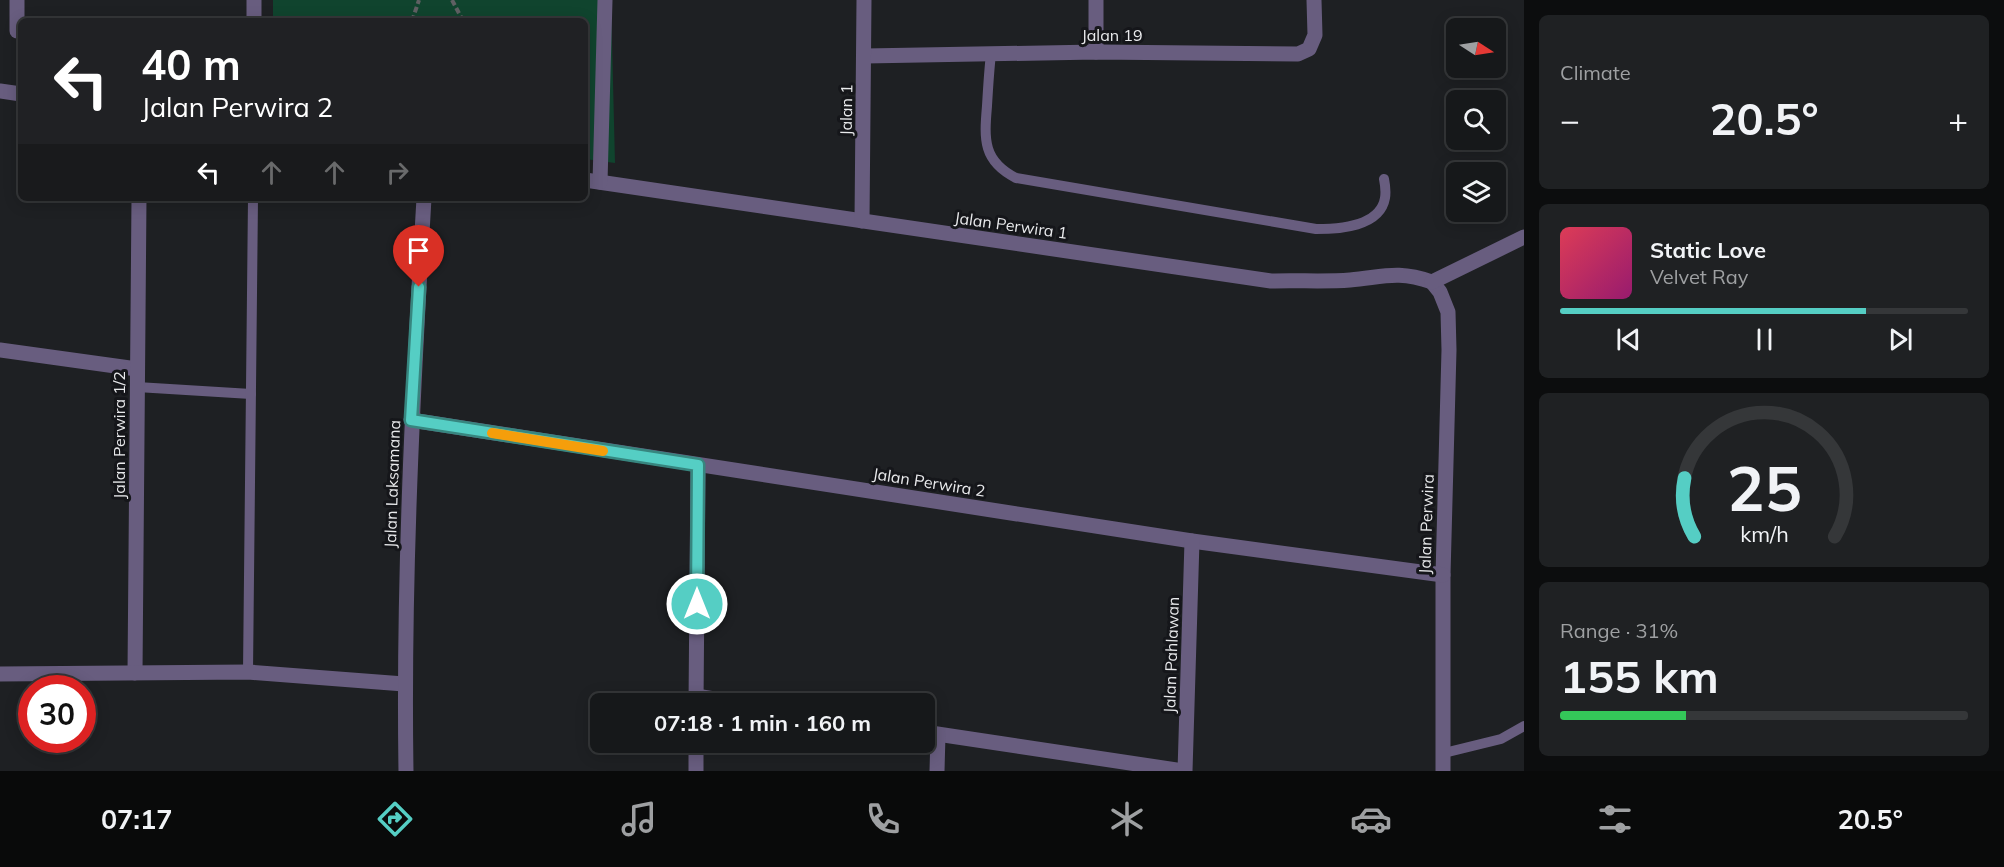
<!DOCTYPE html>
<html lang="en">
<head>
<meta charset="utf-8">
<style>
	:root { --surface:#16181a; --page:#1f2123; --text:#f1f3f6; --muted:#9ea0a2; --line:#353739; --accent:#55cec4 }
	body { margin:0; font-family:Mulish,sans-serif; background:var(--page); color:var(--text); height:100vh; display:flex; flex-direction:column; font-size:22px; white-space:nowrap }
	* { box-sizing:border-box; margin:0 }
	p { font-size:20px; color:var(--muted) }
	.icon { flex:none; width:33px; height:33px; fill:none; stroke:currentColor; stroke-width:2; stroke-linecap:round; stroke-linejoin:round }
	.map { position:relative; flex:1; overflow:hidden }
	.sheet { display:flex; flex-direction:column; gap:15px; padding:15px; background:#0c0d0e; width:480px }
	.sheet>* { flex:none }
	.top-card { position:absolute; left:18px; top:18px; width:570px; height:183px; border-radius:9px; box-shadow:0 3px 15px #0003,0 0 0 2px var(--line); background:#202124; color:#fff; overflow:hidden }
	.needle { width:39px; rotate:102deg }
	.controls { position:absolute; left:1446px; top:18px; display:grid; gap:12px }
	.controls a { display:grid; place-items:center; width:60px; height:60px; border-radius:9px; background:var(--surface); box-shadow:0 3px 15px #0003,0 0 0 2px var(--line); font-size:30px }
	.speed { position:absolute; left:18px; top:675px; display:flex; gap:12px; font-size:30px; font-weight:700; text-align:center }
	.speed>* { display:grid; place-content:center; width:78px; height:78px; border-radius:50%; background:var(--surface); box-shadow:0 3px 15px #0003,0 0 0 2px var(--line); line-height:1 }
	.speed .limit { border:9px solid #d22; background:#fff; color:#111 }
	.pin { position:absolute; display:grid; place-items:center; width:51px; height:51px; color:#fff; margin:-62px -26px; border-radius:50% 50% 50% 0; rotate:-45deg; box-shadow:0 0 6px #0007 }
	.pin .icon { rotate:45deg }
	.me { position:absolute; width:66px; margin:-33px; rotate:0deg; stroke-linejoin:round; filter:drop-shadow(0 0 4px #0008) }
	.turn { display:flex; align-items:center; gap:21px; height:126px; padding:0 24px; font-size:27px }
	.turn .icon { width:78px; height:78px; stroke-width:2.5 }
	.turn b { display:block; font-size:42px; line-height:51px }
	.lanes { display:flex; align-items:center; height:57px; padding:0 24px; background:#0003; justify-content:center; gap:30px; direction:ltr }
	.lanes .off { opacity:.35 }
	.big { font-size:45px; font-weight:700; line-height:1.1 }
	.sheet .tile { flex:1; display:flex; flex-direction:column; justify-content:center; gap:9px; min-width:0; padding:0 21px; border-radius:9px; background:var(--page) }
	.sheet .dial { align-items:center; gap:0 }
	.dial svg { height:156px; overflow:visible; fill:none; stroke:var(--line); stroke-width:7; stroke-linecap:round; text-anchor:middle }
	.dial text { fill:var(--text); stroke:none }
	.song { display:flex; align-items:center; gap:18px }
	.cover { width:72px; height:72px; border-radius:9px; background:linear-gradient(135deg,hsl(350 70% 55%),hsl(320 70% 35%)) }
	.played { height:6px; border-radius:3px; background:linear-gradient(90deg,var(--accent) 75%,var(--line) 75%) }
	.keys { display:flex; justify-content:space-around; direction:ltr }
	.heat { display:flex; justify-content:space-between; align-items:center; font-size:33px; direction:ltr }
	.charge { height:9px; border-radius:4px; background:linear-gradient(90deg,#34c759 31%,var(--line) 0) }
	.trip { position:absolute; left:590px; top:693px; width:345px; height:60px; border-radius:9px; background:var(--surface); box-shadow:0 3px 15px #0003,0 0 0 2px var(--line); font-weight:700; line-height:60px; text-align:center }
	.tabs { display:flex; height:96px; justify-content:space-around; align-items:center; background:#090a0a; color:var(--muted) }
	.tabs .icon { width:42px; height:42px }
	.tabs .current { color:var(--accent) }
	.tabs b { font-size:27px; color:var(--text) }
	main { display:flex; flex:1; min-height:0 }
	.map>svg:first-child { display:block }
	.green { fill:#10442e }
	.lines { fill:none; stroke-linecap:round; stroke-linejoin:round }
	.path { stroke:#5f6063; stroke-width:4; stroke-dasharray:6 3; stroke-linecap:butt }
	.service { stroke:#685d7f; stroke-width:10 }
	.minor { stroke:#685d7f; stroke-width:15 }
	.route-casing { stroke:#37867f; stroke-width:15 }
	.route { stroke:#55cec4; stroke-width:10 }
	.slow { stroke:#f59e0b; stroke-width:10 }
	.labels { text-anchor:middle; stroke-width:6; stroke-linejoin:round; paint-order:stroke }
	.street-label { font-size:16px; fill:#e9eaec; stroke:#15161a }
</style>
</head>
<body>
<main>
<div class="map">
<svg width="1524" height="771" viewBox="0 0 1524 771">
	<rect width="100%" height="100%" fill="#1e2023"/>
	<polygon class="green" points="273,0 611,0 615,163 585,159 585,21 273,21"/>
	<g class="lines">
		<g class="path">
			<polyline points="452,0 461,17 460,21"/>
			<polyline points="412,21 419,0"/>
		</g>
		<g class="service">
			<path d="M 991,54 C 989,71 988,89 987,106 C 984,140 983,161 1016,178 L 1316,229 C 1339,229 1380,227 1385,198 C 1386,192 1385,184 1384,179"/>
			<polyline points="137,387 251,394"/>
			<polyline points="248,672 253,198"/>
			<polyline points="1444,753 1501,739 1524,726"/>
		</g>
		<g class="minor">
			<polyline points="254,0 254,21"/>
			<polyline points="1096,0 1096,52"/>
			<polyline points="17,31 17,0"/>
			<polyline points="865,56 1096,52 1298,54 1309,49 1315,35 1314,0"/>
			<polyline points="0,91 21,94"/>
			<path d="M 585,180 L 1271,281 C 1297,280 1324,282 1350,280 C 1384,277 1397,270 1432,282"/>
			<polyline points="600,182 605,0"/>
			<polyline points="862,221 864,0"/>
			<polyline points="1432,282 1440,292 1448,312 1449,350 1443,575 1443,771"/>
			<polyline points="1432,282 1524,237"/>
			<polyline points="0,350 137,369"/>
			<polyline points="411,420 1192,541 1443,575"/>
			<polyline points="135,673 139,198"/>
			<polyline points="0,674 248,672 404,684"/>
			<polyline points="696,696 744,704"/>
			<polyline points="696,704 698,465"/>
			<polyline points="924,732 1183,771"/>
			<polyline points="696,742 696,771"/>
			<path d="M 406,771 C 403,580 413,389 424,198"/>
			<polyline points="937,771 938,735"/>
			<polyline points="1185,771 1192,541"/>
		</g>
	</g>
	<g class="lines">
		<defs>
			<polyline id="route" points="419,287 411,420 698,465 697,604"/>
		</defs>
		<use href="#route" class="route-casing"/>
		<use href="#route" class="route"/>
		<polyline class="slow" points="492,433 603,451"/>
	</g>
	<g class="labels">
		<g class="street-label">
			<text x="1112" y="41">Jalan 19</text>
			<text transform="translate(846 110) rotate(-89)" y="6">Jalan 1</text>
			<text transform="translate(1011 225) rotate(8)" y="6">Jalan Perwira 1</text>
			<text transform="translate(119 435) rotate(-90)" y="6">Jalan Perwira 1/2</text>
			<text transform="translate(929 482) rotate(9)" y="6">Jalan Perwira 2</text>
			<text transform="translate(392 484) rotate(-88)" y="6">Jalan Laksamana</text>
			<text transform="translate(1426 524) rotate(-88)" y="6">Jalan Perwira</text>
			<text transform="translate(1171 655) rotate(-88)" y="6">Jalan Pahlawan</text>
		</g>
	</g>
</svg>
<div class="controls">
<a><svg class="needle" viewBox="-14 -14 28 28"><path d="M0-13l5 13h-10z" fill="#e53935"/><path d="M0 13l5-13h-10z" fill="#9ea0a2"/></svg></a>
<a><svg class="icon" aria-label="search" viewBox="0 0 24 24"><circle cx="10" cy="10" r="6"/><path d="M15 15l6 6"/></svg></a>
<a><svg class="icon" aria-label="layers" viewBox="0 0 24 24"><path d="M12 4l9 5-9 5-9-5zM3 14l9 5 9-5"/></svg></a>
</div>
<div class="speed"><div class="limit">30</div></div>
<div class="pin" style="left:419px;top:287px;background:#d93025"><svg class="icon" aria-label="arrive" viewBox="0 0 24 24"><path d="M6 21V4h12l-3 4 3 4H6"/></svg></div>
<svg class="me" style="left:697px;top:604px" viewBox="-20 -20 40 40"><circle r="17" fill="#55cec4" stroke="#fff" stroke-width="3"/><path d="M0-11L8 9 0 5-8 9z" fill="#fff"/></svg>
<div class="trip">07:18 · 1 min · 160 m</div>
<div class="top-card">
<div class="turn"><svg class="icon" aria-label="left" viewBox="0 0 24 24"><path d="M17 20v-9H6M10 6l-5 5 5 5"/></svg><div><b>40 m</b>Jalan Perwira 2</div></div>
<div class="lanes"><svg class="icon" aria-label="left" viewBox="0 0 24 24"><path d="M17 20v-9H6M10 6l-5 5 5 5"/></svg><svg class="icon off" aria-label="ahead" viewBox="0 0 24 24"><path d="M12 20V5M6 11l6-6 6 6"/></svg><svg class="icon off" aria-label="ahead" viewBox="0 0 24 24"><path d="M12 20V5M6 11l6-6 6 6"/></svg><svg class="icon off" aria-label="right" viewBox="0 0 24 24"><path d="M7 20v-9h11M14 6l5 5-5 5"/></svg></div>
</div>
</div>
<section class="sheet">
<div class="tile"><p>Climate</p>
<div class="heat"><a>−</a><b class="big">20.5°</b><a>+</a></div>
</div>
<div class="tile">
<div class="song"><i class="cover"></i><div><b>Static Love</b><p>Velvet Ray</p></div></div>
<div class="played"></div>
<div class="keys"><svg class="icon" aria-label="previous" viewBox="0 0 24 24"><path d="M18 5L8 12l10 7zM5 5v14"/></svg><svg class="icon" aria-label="pause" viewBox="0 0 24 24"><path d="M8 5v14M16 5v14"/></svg><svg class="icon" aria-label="next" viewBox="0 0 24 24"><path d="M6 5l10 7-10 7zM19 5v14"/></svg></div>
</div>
<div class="tile dial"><svg viewBox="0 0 100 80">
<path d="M14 69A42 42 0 1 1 86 69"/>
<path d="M14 69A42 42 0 0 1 9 39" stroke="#55cec4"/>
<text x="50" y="56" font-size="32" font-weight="700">25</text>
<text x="50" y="72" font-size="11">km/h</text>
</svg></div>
<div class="tile"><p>Range · 31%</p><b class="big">155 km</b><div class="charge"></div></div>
</section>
</main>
<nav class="tabs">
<b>07:17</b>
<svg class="icon current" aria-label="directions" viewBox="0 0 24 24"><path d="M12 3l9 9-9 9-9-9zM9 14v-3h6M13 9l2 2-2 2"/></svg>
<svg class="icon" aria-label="music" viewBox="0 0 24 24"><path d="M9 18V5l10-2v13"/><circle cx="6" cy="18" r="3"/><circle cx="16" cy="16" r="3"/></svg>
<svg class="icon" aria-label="phone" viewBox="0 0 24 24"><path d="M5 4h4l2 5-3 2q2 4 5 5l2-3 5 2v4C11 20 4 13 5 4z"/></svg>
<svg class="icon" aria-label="climate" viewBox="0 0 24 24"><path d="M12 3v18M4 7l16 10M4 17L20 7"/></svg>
<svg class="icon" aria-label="car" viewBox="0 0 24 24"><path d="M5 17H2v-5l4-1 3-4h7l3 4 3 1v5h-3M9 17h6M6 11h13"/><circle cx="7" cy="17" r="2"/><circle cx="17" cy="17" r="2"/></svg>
<svg class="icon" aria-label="filters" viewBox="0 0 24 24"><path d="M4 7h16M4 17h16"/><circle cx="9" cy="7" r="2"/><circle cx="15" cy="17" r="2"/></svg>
<b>20.5°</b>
</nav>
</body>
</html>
